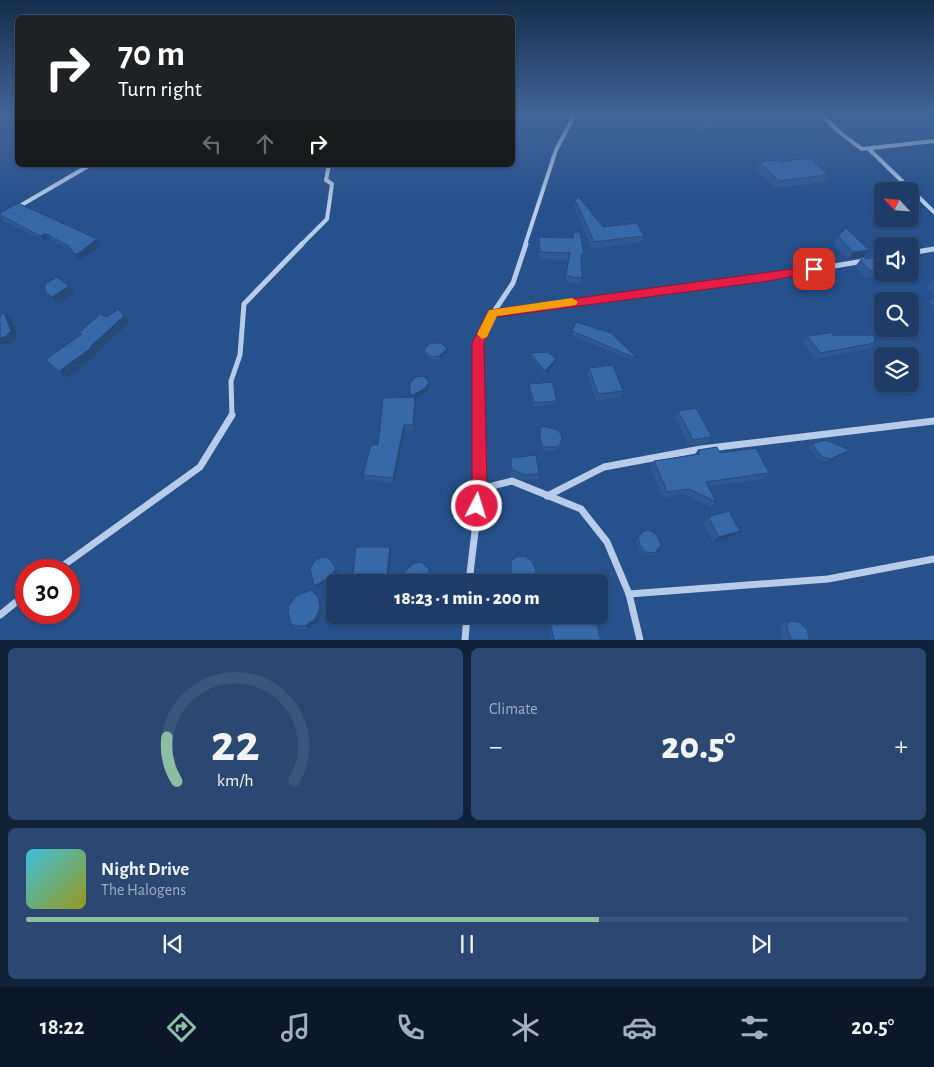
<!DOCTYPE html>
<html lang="en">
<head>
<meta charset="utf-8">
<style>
	:root { --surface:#1d3d68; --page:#2a4871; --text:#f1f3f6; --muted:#a0aec0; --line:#3b567c; --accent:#8abfa5 }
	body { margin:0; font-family:"Alegreya Sans",sans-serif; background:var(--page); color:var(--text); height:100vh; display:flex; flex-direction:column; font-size:19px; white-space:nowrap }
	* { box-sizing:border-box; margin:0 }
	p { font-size:16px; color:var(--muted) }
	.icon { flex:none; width:28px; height:28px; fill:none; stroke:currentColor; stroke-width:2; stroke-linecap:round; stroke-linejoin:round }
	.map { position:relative; height:640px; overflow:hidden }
	.sheet { display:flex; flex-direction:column; gap:8px; padding:8px; background:#102239; flex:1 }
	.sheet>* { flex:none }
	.top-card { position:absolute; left:15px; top:15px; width:500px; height:152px; border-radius:8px; box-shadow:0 1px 4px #0004,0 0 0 1px var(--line); background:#202124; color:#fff; overflow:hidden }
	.needle { width:32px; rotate:296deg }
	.tools { position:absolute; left:874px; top:182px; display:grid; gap:10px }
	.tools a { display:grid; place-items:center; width:45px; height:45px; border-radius:8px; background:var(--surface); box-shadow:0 1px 4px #0004,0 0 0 1px var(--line); font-size:25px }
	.speed { position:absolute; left:15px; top:559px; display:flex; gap:10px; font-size:25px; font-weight:700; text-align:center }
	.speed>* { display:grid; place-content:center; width:65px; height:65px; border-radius:50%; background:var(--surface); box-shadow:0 1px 4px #0004,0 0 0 1px var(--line); line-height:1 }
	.speed .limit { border:8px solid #d22; background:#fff; color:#111 }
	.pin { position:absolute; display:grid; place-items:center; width:42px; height:42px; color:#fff; margin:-21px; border-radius:10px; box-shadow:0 2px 8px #0006 }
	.me { position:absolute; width:55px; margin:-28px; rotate:5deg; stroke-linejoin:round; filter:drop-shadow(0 0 4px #0008) }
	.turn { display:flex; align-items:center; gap:18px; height:105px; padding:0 20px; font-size:22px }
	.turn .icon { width:65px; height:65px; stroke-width:2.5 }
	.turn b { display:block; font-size:35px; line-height:42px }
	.lanes { display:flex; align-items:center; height:48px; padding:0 20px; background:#0003; justify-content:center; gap:25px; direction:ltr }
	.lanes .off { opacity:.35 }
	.big { font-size:38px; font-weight:800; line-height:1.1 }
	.sheet .tile { flex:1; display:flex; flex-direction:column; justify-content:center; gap:8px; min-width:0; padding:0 18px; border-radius:8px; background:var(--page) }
	.sheet .dial { align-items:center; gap:0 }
	.dial svg { height:130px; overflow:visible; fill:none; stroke:var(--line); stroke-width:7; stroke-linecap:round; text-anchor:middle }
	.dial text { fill:var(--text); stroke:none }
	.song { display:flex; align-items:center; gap:15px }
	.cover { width:60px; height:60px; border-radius:8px; background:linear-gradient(135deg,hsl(190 70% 55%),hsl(60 70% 35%)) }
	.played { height:5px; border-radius:2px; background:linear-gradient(90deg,var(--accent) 65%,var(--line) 65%) }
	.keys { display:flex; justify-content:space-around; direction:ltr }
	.heat { display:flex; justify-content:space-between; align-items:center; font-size:28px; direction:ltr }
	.sheet .tiles { flex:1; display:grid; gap:8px; grid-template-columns:1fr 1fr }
	.tile:last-child { grid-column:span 2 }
	.trip { position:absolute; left:326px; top:574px; width:282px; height:50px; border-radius:8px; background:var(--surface); box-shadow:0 1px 4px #0004,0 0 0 1px var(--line); font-weight:800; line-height:50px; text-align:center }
	.tabs { display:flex; height:80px; justify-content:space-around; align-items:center; background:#0c182a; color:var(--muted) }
	.tabs .icon { width:35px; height:35px }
	.tabs .current { color:var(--accent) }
	.tabs b { font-size:22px; color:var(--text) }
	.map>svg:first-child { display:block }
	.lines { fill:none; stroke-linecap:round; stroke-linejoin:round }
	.minor-far2 { stroke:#b5ccea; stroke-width:4 }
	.minor-far1 { stroke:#b5ccea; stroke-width:5 }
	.minor { stroke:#b5ccea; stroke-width:7 }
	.wall { fill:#2f5990 }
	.shaded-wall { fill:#264975 }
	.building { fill:#3768a7; stroke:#264975 }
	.route { fill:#e11d48; stroke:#92132f }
	.slow { fill:#f59e0b }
</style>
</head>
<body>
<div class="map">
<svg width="934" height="640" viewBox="0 0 934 640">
	<rect width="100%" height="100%" fill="#27518b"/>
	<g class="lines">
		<g class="minor-far2">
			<polyline points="821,114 839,132 862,149 934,141"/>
			<polyline points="869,149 934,212"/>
			<polyline points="18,207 90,165"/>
			<polyline points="301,245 327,219 332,184 326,180 329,165"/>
			<polyline points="525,245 556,150 575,114"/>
		</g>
		<g class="minor-far1">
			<polyline points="910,253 934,249"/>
			<polyline points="872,260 882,258"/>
			<polyline points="493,313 762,278 864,261"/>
			<polyline points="232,416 231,381 240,355 244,304 302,244"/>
			<polyline points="479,416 478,343 493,313 513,283 526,244"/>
		</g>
		<g class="minor">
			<polyline points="480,489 512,481 581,509 607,542 629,594 640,640"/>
			<polyline points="547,496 604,467 701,449 934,421"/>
			<polyline points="57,570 200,467 232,415"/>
			<polyline points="469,582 480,489 479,415"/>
			<polyline points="629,594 828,579 934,559"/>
			<polyline points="0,615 26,594"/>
			<polyline points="465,640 467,615"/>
		</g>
	</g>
	<g class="wall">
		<polygon points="693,114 728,114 729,121 712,124 708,134 698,131"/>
		<polygon points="760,162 780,162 828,175 824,182 775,188 756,169"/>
		<polygon points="575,200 603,227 644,236 642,242 592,249 574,206"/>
		<polygon points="0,213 97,239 101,245 83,259 78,259 72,251 50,239 44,241 3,220 0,216"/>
		<polygon points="838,236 863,257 848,259 833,243"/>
		<polygon points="539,237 573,238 584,254 582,260 581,260 582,278 581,284 570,283 565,280 569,260 539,259 538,244"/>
		<polygon points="860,260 882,264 883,274 881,276 865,278 855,267"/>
		<polygon points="933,280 934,280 934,308 928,301 934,295 927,287"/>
		<polygon points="69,286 75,293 58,304 51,298 45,291"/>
		<polygon points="572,331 636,357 635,360 634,361 572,335"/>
		<polygon points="832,335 875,343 869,349 815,359 802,342 807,336"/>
		<polygon points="447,349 448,352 440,359 430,360 425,354 424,350"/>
		<polygon points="530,353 555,362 545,374 530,356"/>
		<polygon points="589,368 623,391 620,397 596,400 587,374"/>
		<polygon points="429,382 429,385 425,393 414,397 416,404 414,431 405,431 394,483 365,480 363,475 378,445 411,398"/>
		<polygon points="529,384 557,401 556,404 533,407 529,388"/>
		<polygon points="678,411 712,437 707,443 689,446 675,417"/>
		<polygon points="541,426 561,443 560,446 556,450 542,450 539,441"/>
		<polygon points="812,444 850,450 846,453 827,462 818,459 809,447"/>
		<polygon points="698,450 720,453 769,473 763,479 708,486 716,502 711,507 684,494 663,498 650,467 654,461 694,455"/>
		<polygon points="511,458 539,474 538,479 524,480 511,476 510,463"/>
		<polygon points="708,517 740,531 734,536 713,542 703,522"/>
		<polygon points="642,532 656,553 654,555 644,554 638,548 637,540"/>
		<polygon points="511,562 532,581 530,582 517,582 510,576"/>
		<polygon points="311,590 321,601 323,612 318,622 309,629 299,629 291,623"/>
		<polygon points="546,615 594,615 601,640 552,640"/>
		<polygon points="789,621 809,640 783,640 782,638 780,629 782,624"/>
	</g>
	<g class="shaded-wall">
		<polygon points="731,117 729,121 711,124 713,120"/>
		<polygon points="46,234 50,239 44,241 40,236"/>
		<polygon points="97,239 101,245 83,259 78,259 74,254"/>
		<polygon points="869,250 863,257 848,259 853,252"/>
		<polygon points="69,286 75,293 58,304 52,297"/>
		<polygon points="4,312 11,319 18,337 12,343 1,345 0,344 0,338"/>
		<polygon points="124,316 129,323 96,353 98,355 66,378 59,371"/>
		<polygon points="447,349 448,352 440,359 439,356"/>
		<polygon points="556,359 555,362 545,374 545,371"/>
		<polygon points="429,382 429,385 425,393 411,399 410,396"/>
		<polygon points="415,397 416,404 414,431 413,425"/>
		<polygon points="404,425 405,431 394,483 393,478"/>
		<polygon points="850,450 846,453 827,462 830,459"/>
		<polygon points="740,531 734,536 713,542 719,537"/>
		<polygon points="390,547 391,551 388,582 386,582"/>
		<polygon points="336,569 338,571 329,580 316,588 314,586"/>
		<polygon points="318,597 321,601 323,612 318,622 309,629 305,626"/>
	</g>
	<g class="building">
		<polygon points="696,114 728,114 731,117 713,120 710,129 700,126"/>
		<polygon points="810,158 828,175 779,181 760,162 777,160 780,162"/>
		<polygon points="579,197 603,227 637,223 644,236 594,242 575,200"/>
		<polygon points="18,203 97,239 79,253 74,254 69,246 46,234 40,236 0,215 0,213"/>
		<polygon points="846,228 869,250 853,252 838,236"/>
		<polygon points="574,232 580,232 584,254 581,254 582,278 571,277 566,274 570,253 540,252 539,237 573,238"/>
		<polygon points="876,257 882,264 882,269 870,271 860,260"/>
		<polygon points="57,277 69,286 52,297 45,291 45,284"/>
		<polygon points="118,309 124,316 90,347 91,348 59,371 45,360 82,334 79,333 100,314 107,317"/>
		<polygon points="4,312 11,331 5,337 0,338 0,316"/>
		<polygon points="576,322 611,333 636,357 635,358 572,331"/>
		<polygon points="835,332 832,335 874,335 875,343 820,353 807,336"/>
		<polygon points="430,343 441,343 447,349 439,356 430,357 424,350"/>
		<polygon points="548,352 556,359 545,371 530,353"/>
		<polygon points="613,365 623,391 598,394 589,368"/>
		<polygon points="424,376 429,382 424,389 410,396 410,383 415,377"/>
		<polygon points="552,382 557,401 534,403 529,384"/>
		<polygon points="415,397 413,425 404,425 393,478 363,475 371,445 378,445 383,398"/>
		<polygon points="696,408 712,437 693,440 678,411"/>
		<polygon points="541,426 558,430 562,436 561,443 557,447 543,447 540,438"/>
		<polygon points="826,440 850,450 830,459 822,457 812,444"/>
		<polygon points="717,447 720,453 756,448 769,473 706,482 716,502 689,489 667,492 654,461 700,454 698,450"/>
		<polygon points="536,455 539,474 525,475 512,470 511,458"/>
		<polygon points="729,511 740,531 719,537 708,517"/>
		<polygon points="649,530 656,534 661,544 656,553 645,552 640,545 638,538 642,532"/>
		<polygon points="356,547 390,547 386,582 352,582"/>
		<polygon points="525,556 532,561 536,570 533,579 529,582 520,582 511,574 511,562 516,557"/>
		<polygon points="321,557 329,558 336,569 328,578 314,586 310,568 315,561"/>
		<polygon points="421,562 429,569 428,581 426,582 411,582 402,574 413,564"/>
		<polygon points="311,590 318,597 320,608 315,619 305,626 295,626 291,623 288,612 289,606 296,596"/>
		<polygon points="549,615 594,615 601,640 554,640"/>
		<polygon points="789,621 799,622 807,629 809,638 809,640 792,640 789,635 787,626"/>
	</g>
	<linearGradient id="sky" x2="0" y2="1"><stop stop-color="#152d4c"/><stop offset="0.56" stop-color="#416598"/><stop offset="1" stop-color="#416598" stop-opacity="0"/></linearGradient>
	<rect width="934" height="204" fill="url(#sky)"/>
	<polygon class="route" points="814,266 817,267 819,269 817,272 762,282 496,317 484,343 487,489 483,511 477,514 472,511 470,506 472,489 472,343 489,310"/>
	<polygon class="slow" points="572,298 578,302 576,305 497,316 487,337 482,339 477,334 489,310"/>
</svg>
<div class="tools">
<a><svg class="needle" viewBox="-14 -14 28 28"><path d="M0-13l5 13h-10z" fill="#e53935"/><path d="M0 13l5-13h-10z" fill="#a0aec0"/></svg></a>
<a><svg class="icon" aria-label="sound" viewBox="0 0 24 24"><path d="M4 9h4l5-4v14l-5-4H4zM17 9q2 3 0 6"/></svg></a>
<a><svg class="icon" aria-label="search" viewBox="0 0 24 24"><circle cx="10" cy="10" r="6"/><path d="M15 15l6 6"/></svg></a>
<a><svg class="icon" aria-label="layers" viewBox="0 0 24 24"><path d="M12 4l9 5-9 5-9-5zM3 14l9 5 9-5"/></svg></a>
</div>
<div class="speed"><div class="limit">30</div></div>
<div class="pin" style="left:814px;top:269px;background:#d93025"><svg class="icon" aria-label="arrive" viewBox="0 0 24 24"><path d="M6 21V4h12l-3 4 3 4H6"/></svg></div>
<svg class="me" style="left:477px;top:506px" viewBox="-20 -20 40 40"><circle r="17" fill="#e11d48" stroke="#fff" stroke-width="3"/><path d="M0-11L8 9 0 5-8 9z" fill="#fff"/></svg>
<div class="trip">18:23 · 1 min · 200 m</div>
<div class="top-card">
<div class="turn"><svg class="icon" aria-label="right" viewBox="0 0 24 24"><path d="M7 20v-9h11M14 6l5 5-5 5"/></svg><div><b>70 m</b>Turn right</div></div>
<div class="lanes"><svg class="icon off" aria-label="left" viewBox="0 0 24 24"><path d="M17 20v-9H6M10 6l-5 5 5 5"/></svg><svg class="icon off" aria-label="ahead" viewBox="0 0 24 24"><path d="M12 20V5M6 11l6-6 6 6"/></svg><svg class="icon" aria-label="right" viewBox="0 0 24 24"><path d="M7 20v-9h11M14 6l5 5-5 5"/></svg></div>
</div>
</div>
<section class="sheet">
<div class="tiles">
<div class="tile dial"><svg viewBox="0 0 100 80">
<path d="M14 69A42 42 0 1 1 86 69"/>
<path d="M14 69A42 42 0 0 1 8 42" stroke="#8abfa5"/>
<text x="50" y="56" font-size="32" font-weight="700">22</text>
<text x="50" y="72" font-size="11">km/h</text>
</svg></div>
<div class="tile"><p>Climate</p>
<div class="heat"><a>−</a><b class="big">20.5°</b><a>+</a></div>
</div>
<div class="tile">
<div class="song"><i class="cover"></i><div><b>Night Drive</b><p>The Halogens</p></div></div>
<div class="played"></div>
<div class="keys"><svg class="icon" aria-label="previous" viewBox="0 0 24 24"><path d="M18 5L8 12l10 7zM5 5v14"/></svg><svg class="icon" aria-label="pause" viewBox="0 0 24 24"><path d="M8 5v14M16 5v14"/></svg><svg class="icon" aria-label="next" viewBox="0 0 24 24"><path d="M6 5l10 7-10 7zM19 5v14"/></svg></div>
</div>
</div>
</section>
<nav class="tabs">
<b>18:22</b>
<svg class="icon current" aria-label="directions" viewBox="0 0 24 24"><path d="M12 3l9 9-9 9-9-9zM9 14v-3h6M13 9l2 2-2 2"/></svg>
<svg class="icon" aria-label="music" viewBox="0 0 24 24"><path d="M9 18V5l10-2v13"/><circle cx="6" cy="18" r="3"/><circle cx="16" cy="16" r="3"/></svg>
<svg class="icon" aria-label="phone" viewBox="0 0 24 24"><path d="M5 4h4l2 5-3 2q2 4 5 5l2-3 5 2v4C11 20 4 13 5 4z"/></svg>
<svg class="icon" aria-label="climate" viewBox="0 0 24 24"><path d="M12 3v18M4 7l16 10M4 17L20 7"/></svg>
<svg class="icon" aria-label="car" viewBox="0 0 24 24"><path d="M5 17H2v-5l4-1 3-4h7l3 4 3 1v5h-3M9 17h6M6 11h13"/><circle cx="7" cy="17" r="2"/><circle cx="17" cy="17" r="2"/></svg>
<svg class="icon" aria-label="filters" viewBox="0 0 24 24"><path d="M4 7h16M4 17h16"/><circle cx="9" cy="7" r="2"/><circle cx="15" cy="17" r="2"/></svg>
<b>20.5°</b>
</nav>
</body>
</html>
